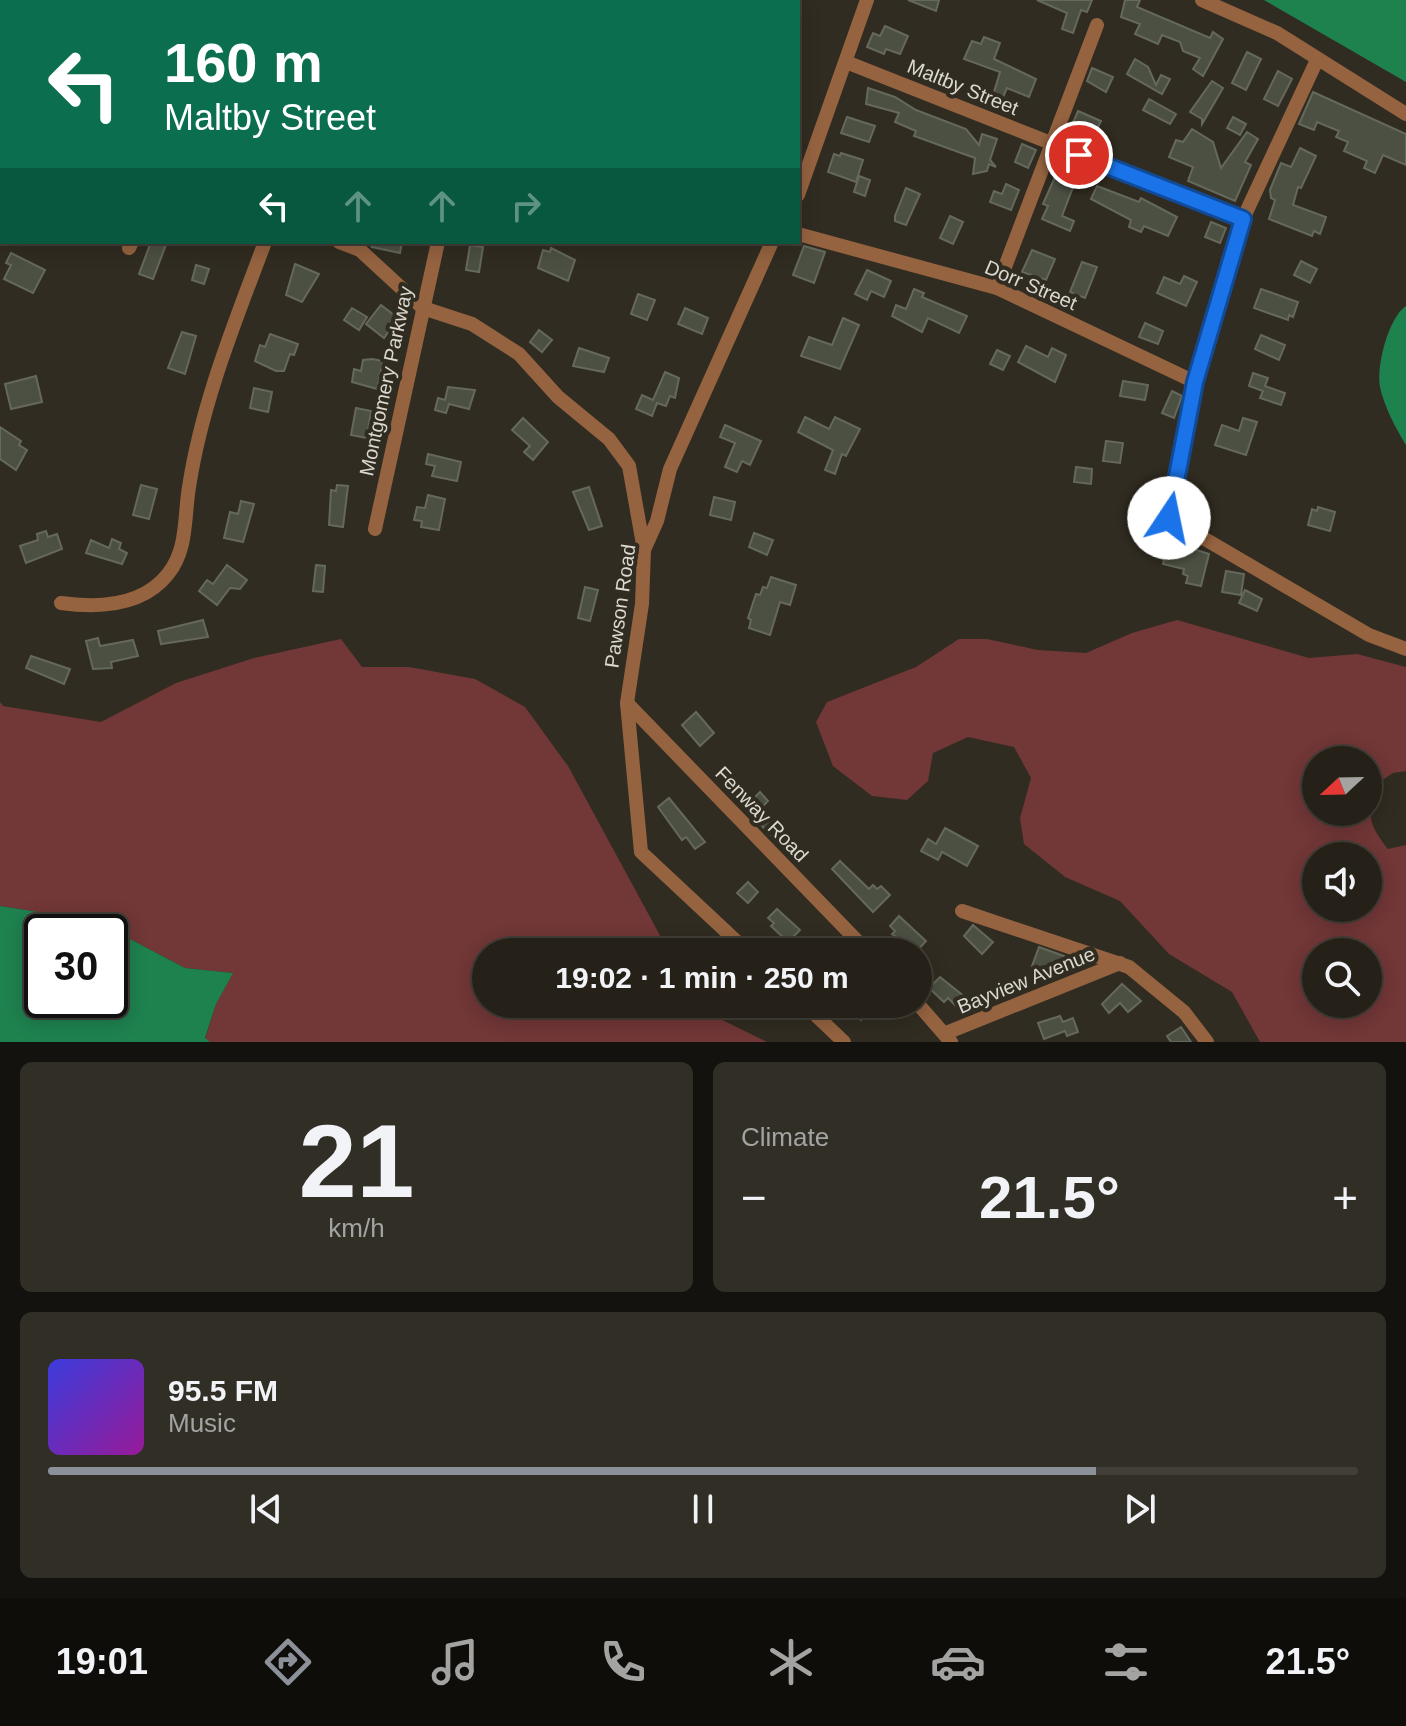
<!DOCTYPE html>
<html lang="en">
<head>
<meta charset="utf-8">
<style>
	:root { --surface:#252119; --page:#312e26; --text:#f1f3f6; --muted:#a3a3a2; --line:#423e38; --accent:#8c9099 }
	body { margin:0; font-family:Helvetica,sans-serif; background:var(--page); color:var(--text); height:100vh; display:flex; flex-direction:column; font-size:30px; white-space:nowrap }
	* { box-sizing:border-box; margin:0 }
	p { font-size:26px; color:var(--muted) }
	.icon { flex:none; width:44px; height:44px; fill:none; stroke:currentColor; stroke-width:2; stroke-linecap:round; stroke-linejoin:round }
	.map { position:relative; height:1042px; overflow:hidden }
	.side { display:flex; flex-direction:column; gap:20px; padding:20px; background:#14120e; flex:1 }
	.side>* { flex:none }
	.guide { position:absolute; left:0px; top:0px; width:800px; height:244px; box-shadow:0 4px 20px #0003,0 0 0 2px var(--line); background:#0b6e4f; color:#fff; overflow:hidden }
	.needle { width:52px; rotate:248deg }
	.buttons { position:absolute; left:1302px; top:746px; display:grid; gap:16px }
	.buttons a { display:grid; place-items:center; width:80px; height:80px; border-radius:50%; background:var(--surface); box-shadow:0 4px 20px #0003,0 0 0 2px var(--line); font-size:40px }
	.speed { position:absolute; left:24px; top:914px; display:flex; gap:16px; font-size:40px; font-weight:700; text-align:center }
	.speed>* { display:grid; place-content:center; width:104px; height:104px; border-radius:50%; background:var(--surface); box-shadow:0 4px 20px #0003,0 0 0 2px var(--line); line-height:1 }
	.speed .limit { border:4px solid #111; border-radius:12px; background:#fff; color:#111 }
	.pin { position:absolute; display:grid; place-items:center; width:68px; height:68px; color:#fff; margin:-34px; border:4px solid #fff; border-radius:50%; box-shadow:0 2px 8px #0007 }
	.me { position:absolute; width:88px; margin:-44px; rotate:11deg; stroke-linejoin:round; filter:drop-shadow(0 0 6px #0008) }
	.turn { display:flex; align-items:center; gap:28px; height:168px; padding:0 32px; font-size:36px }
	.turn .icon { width:104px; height:104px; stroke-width:2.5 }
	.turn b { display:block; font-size:56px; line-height:68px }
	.lanes { display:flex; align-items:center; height:76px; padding:0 32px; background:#0003; justify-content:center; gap:40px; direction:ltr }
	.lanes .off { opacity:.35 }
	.big { font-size:60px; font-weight:800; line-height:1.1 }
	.side .card { flex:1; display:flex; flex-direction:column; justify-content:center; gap:12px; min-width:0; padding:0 28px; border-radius:12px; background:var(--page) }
	.side .dial { align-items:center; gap:0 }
	.dial b { font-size:104px; line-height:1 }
	.song { display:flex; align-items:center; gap:24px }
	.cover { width:96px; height:96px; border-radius:12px; background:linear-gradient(135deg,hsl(240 70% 55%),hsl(300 70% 35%)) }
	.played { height:8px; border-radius:4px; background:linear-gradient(90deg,var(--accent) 80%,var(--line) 80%) }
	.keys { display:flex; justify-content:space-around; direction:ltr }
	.heat { display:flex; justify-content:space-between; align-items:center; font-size:44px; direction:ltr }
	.side .tiles { flex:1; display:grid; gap:20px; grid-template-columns:1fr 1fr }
	.card:last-child { grid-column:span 2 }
	.trip { position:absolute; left:472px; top:938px; width:460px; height:80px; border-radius:40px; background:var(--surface); box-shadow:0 4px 20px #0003,0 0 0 2px var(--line); font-weight:800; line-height:80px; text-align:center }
	.tab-bar { display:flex; height:128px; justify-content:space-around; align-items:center; background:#0f0d0a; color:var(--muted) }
	.tab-bar .icon { width:56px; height:56px }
	.tab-bar .on { color:var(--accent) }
	.tab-bar b { font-size:36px; color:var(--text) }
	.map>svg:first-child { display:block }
	.green { fill:#723737; fill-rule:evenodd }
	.water { fill:#1e824f; fill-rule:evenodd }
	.building { fill:#4c5043; stroke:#65695c; stroke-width:2 }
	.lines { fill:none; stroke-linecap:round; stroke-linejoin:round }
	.street { stroke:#956340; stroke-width:14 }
	.route-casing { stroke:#114b97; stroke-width:20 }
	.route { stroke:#1a73e8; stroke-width:14 }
	.labels { text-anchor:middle; stroke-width:8; stroke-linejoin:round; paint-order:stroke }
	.street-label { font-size:20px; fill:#dbd8d0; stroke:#312c21 }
</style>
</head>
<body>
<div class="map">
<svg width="1406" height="1042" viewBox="0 0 1406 1042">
	<rect width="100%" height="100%" fill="#312c21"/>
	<g class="green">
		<path d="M 1177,620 L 1309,658 L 1357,654 L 1406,667 L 1406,771 L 1393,773 L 1372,787 C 1368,817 1369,825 1388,849 L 1406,845 L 1406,1042 L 1260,1042 L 1232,992 L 1169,954 L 1120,901 L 1065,877 L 1024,844 L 1020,818 L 1031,778 L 1014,747 L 968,737 L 933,753 L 928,781 L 907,800 L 872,796 L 833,766 L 816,722 L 827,702 L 916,667 L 959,639 L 987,639 L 1038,650 L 1086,653 L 1132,633 ZM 1316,760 L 1368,760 L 1368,812 L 1316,812 ZM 1316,856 L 1368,856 L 1368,908 L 1316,908 ZM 1316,952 L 1368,952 L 1368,1004 L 1316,1004 Z"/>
		<polygon points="341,639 362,667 409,667 475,679 525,707 568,766 669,952 486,952 486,1004 702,1004 708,1013 767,1042 210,1042 205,1039 216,1004 232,973 185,968 96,921 0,906 0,702 3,706 101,722 176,683 254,658"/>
	</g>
	<g class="water">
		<polygon points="1264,0 1406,0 1406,82"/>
		<path d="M 1406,306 L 1406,445 C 1396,429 1384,406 1380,387 C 1376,367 1388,318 1406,306 Z"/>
		<path d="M 0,906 L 96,921 L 185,968 L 233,973 L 216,1004 L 205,1038 L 210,1042 L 0,1042 ZM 42,932 L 110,932 L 110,1000 L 42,1000 Z"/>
	</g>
	<g class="building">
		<polygon points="908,0 939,0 936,11"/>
		<polygon points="1037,0 1092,0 1087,12 1081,10 1073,33 1062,29 1067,13"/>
		<polygon points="1125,0 1140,0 1137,7 1210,38 1213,32 1223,39 1203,76 1193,69 1200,58 1183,51 1180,42 1162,35 1158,44 1135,34 1140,24 1121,17"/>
		<polygon points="885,26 908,36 900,54 886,49 884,54 867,47 873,33 880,36"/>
		<polygon points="984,37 1000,43 994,59 1036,79 1029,97 1007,88 999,106 991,102 1000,72 964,59 972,41 981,44"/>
		<polygon points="1247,52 1261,59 1246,90 1232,83"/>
		<polygon points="1135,59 1148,67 1156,85 1161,75 1170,79 1162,94 1127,74"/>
		<polygon points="1092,68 1113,77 1106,92 1087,81"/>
		<polygon points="1278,71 1292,79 1278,106 1264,99"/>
		<polygon points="1212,81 1223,88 1202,124 1202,119 1190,112"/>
		<polygon points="868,88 895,97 916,110 966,129 979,145 982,134 997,139 990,160 996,167 989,164 987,171 973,174 975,158 914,136 916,131 895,122 899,113 866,104"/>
		<polygon points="1313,92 1406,134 1406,165 1383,155 1375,173 1364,168 1367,161 1344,151 1348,142 1336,137 1339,131 1317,122 1314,130 1299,124"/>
		<polygon points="1149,99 1176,114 1170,124 1143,110"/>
		<polygon points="1078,111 1101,121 1092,139 1079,134 1081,129 1072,125"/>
		<polygon points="847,117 875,126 869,142 841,133"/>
		<polygon points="1233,117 1246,124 1240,135 1227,128"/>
		<polygon points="1192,129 1213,142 1221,168 1247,132 1258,139 1245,162 1251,165 1235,201 1188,181 1193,167 1169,157 1176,140 1183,142"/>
		<polygon points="1022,144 1036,150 1028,168 1015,162"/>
		<polygon points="1300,148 1316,156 1301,188 1298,187 1293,205 1326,217 1320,234 1314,231 1312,236 1269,219 1275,200 1271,198 1270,190 1281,163 1291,167"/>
		<polygon points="841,153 863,160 856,182 828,172 834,154 840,156"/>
		<polygon points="1062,161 1080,169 1062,216 1074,221 1070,231 1042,219 1048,206 1043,204"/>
		<polygon points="859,176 870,180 865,196 854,192"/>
		<polygon points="1006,184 1019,190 1011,210 990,202 994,191 1002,194"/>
		<polygon points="1097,186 1139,202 1141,198 1177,217 1168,236 1144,226 1141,232 1129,227 1131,220 1091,199"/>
		<polygon points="906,188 920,194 906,225 895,221 895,216"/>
		<polygon points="950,216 963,222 953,244 940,238"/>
		<polygon points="1211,222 1226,228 1220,243 1205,237"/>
		<polygon points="151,242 167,242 153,279 139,274"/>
		<polygon points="368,242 402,242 400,253 372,247"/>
		<polygon points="470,245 483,247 479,272 466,270"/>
		<polygon points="804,246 825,252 814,283 793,275"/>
		<polygon points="551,248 575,260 568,281 538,268 543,250 550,252"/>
		<polygon points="1032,250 1055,259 1046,280 1022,272"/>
		<polygon points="11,253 45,270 33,293 4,279 11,265 6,263"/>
		<polygon points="1301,261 1317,269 1310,283 1294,275"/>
		<polygon points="1082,262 1097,267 1085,298 1070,292"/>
		<polygon points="295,264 319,274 302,302 286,295"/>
		<polygon points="196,265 209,269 204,284 192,280"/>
		<polygon points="867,270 891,281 884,297 871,291 867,300 855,294"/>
		<polygon points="1184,276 1197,282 1186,306 1157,293 1164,277 1180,284"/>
		<polygon points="914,289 924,293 922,297 967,316 959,333 928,318 922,332 892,316 896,305 906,309"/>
		<polygon points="1261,289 1298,302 1293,317 1289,315 1288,320 1254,308"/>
		<polygon points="638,294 655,300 647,320 631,314"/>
		<polygon points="381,305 398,318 384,338 366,324"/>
		<polygon points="352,308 367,317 359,330 344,320"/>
		<polygon points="685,308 708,318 702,334 678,324"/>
		<polygon points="843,318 859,325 840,369 801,356 809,337 832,345"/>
		<polygon points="1145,323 1163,331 1158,344 1139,337"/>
		<polygon points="539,330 552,340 542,352 530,342"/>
		<polygon points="182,332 196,336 185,374 168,368"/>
		<polygon points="270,334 298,344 294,355 290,354 284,371 276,371 255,361 260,345 265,347"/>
		<polygon points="1261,335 1285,345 1279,360 1255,349"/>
		<polygon points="1026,346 1048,357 1052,348 1066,355 1055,382 1018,362"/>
		<polygon points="579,348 609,358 604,372 573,366"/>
		<polygon points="997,350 1010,356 1003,370 990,364"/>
		<polygon points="372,359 383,361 377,389 352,382 354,369 361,371 363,360"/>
		<polygon points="665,372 679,378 675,398 670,396 666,406 657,403 652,416 636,409 642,395 653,400"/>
		<polygon points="1253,373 1268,378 1265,386 1285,393 1281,405 1260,398 1263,391 1249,386"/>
		<polygon points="36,376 42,402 11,409 5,384"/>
		<polygon points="1123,381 1148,385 1145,400 1120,396"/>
		<polygon points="448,387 475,390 469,409 449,404 446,413 435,410 438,398 445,400"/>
		<polygon points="254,388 272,392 268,412 250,408"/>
		<polygon points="1172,391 1182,396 1174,418 1162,413"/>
		<polygon points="356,408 371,411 367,438 351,435"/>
		<polygon points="805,417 829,429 835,417 860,429 846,456 842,454 835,474 825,470 833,450 798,432"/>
		<polygon points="523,418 548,442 533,460 524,452 530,446 512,430"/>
		<polygon points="1243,418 1257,422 1246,455 1215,445 1222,425 1239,431"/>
		<polygon points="725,425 761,441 750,465 742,461 737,472 725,467 735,443 720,437"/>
		<polygon points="0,427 21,441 19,445 27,450 16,470 0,459"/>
		<polygon points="1106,441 1123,443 1120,463 1103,461"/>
		<polygon points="428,454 461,462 457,481 432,476 435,466 426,464"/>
		<polygon points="1076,467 1092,469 1091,484 1074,482"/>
		<polygon points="141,485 157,489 149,519 133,515"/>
		<polygon points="337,485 348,486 343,527 329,525 331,490 336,491"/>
		<polygon points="589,487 602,526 589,530 573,492"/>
		<polygon points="428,495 445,499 439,530 421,527 422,521 414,520 417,507 425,508"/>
		<polygon points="714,497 735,502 731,520 710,515"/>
		<polygon points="241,501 254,504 243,542 224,538 230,512 238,514"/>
		<polygon points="1318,507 1335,512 1330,531 1308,525 1312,509 1317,511"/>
		<polygon points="46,531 48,537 57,534 62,549 26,563 20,546 38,540 37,534"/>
		<polygon points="754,533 773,540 767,555 749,547"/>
		<polygon points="112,539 121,543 119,549 127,553 122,564 86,553 91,540 109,548"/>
		<polygon points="1168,541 1209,554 1201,586 1186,583 1188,576 1183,574 1184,569 1163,564"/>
		<polygon points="227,565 247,580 240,589 230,588 217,605 199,591 207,580 213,584"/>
		<polygon points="316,565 325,566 323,592 313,591"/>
		<polygon points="1226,571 1244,574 1241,595 1222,592"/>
		<polygon points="771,577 796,585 790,605 780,602 770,635 749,628 751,620 748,618 756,594 760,595 763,587 767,588"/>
		<polygon points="585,587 598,590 590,621 578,618"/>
		<polygon points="1245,590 1262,599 1257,611 1239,603"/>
		<polygon points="203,620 208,637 161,644 158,631"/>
		<polygon points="98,638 100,646 133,640 138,656 111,662 112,668 93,669 86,641"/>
		<polygon points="31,656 70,669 64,684 26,668"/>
		<polygon points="696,712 714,733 700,746 682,725"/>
		<polygon points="760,792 768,801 761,808 779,826 771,835 744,808"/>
		<polygon points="669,798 705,842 695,849 686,837 682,840 658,807"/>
		<polygon points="945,828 978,846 967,866 942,852 938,860 921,851 928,839 936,844"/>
		<polygon points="840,861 869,889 873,885 877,889 881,886 890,895 873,912 832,869"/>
		<polygon points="748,882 758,892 748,903 737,893"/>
		<polygon points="777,909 800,930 788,942 771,926 774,923 768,918"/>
		<polygon points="899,916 926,941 917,951 892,934 895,931 890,926"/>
		<polygon points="973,925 993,942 982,954 964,936"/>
		<polygon points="1039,947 1064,956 1058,965 1053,962 1046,974 1032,966"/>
		<polygon points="940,977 970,1001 960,1010 948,998 944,1002 929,988"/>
		<polygon points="1122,984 1141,1001 1128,1012 1120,1003 1109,1013 1102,1004"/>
		<polygon points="846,1004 878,1004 861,1020"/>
		<polygon points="1060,1016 1063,1022 1073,1018 1078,1032 1067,1036 1065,1031 1044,1039 1038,1023"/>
		<polygon points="1181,1027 1191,1042 1171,1042 1167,1036"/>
	</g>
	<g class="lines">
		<g class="street">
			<polyline points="1202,0 1277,33 1406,114"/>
			<polyline points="216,2 217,0"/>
			<polyline points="492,2 492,0"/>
			<polyline points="1317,60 1243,219 1195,382 1169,518 1369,635 1406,649"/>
			<polyline points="846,62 1243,219"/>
			<polyline points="798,195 867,0"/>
			<polyline points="798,234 997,288 1195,382"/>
			<polyline points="339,242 360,250 423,308 472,324 519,354 558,397 609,439 629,466 644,550"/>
			<polyline points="129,248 132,242"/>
			<polyline points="997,288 1097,25"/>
			<polyline points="375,529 438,242"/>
			<path d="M 61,603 C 98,608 143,606 168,574 C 188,549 184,517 189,487 C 202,402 235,322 265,242"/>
			<polyline points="627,703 868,952"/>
			<polyline points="962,911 1129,967 1184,1012 1207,1042"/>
			<polyline points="748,952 641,852 627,703 642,604 644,550 657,521 670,469 772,242"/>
			<polyline points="804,1004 844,1042"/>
			<polyline points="918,1004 951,1042"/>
			<polyline points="946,1033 1120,963"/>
		</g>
	</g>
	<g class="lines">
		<defs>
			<polyline id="route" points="1079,155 1243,219 1195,382 1169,518"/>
		</defs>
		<use href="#route" class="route-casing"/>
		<use href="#route" class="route"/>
	</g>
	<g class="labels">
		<g class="street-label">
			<text transform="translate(963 87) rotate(22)" y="7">Maltby Street</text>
			<text transform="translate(1031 285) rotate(23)" y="7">Dorr Street</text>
			<text transform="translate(386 381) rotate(-78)" y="7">Montgomery Parkway</text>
			<text transform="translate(620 606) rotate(-82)" y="7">Pawson Road</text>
			<text transform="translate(762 814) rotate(46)" y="7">Fenway Road</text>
			<text transform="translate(1026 980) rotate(-22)" y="7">Bayview Avenue</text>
		</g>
	</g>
</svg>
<div class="buttons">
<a><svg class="needle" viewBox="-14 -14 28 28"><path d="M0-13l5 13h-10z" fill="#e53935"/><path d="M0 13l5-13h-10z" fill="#a3a3a2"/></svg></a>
<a><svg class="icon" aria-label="sound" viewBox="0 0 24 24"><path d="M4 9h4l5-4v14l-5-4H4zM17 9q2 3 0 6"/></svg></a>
<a><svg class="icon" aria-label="search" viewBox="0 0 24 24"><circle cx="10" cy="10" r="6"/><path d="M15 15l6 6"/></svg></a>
</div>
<div class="speed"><div class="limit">30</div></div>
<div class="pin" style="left:1079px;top:155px;background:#d93025"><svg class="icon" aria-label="arrive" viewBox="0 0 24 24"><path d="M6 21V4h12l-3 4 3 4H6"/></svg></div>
<svg class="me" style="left:1169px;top:518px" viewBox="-20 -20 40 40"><circle r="19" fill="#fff"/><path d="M0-13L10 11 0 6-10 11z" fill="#1a73e8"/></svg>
<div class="trip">19:02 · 1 min · 250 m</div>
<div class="guide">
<div class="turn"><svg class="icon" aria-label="left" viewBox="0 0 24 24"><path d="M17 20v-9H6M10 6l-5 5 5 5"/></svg><div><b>160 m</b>Maltby Street</div></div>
<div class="lanes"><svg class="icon" aria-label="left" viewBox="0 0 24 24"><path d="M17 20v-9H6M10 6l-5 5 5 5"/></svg><svg class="icon off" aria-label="ahead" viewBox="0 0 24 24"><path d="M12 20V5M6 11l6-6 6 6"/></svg><svg class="icon off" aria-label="ahead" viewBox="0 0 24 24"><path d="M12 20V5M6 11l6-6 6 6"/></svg><svg class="icon off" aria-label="right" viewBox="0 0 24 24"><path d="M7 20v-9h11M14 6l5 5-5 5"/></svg></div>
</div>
</div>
<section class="side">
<div class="tiles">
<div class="card dial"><b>21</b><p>km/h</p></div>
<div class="card"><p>Climate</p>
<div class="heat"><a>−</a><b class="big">21.5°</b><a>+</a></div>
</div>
<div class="card">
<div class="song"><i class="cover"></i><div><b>95.5 FM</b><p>Music</p></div></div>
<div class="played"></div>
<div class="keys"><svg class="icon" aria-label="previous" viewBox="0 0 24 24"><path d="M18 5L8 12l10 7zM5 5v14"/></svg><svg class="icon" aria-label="pause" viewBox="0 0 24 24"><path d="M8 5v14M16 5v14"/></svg><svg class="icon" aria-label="next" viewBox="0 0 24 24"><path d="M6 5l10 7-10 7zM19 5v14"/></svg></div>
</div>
</div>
</section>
<nav class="tab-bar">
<b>19:01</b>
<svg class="icon on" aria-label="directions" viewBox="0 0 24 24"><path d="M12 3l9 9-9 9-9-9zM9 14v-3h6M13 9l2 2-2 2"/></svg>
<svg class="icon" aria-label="music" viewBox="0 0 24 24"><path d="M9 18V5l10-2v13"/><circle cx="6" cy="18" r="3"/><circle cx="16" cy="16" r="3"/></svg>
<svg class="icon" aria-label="phone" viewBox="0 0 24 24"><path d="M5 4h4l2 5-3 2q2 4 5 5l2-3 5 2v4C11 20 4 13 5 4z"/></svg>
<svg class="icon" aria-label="climate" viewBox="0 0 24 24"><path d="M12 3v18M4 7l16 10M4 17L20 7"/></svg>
<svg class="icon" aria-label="car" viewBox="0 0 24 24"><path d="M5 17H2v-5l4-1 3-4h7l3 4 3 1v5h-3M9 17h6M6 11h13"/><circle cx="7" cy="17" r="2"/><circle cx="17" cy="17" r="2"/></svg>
<svg class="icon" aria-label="filters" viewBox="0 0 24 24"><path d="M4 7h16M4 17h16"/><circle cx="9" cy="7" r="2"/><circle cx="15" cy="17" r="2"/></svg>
<b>21.5°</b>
</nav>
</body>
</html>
